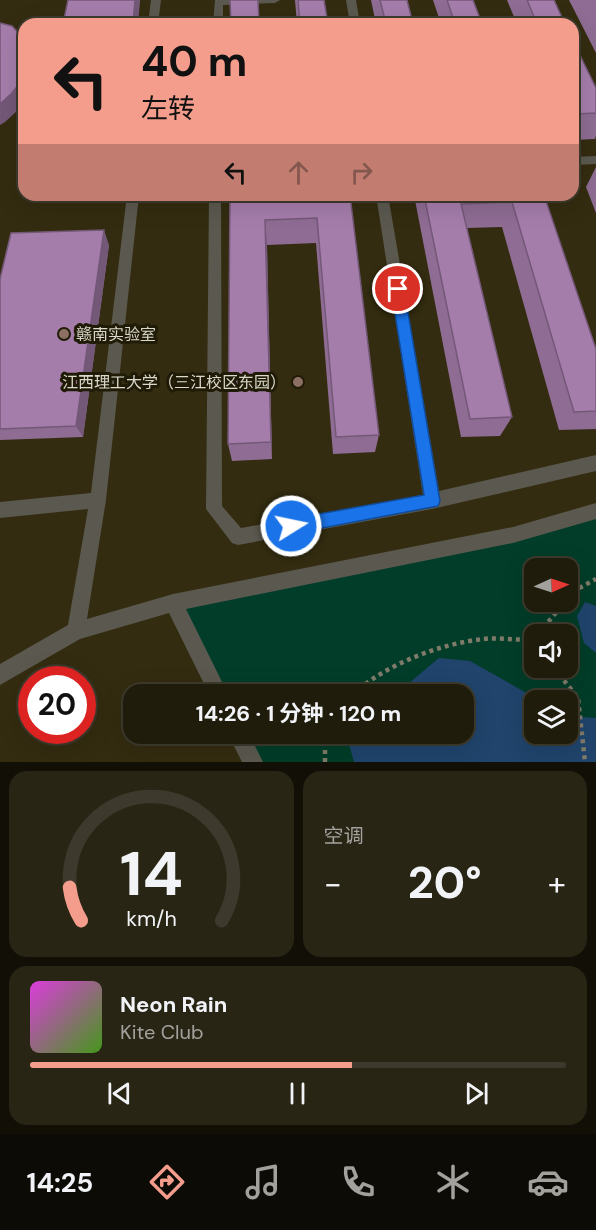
<!DOCTYPE html>
<html lang="zh">
<head>
<meta charset="utf-8">
<style>
	:root { --surface:#201c0c; --page:#282515; --text:#f1f3f6; --muted:#a2a19d; --line:#3d3a2d; --accent:#f49d8c }
	body { margin:0; font-family:"DM Sans","Noto Sans SC",sans-serif; background:var(--page); color:var(--text); height:100vh; display:flex; flex-direction:column; font-size:22px; white-space:nowrap }
	* { box-sizing:border-box; margin:0 }
	p { font-size:20px; color:var(--muted) }
	.icon { flex:none; width:33px; height:33px; fill:none; stroke:currentColor; stroke-width:2; stroke-linecap:round; stroke-linejoin:round }
	.map { position:relative; height:762px; overflow:hidden }
	.sheet { display:flex; flex-direction:column; gap:9px; padding:9px; background:#120f07; flex:1 }
	.sheet>* { flex:none }
	.hud { position:absolute; left:18px; top:18px; width:561px; height:183px; border-radius:18px; box-shadow:0 6px 24px #0002,0 0 0 2px var(--line); background:#f49d8c; color:#111; overflow:hidden }
	.needle { width:39px; rotate:87deg }
	.tools { position:absolute; left:524px; top:558px; display:grid; gap:12px }
	.tools a { display:grid; place-items:center; width:54px; height:54px; border-radius:12px; background:var(--surface); box-shadow:0 6px 24px #0002,0 0 0 2px var(--line); font-size:30px }
	.speed { position:absolute; left:18px; top:666px; display:flex; gap:12px; font-size:30px; font-weight:700; text-align:center }
	.speed>* { display:grid; place-content:center; width:78px; height:78px; border-radius:50%; background:var(--surface); box-shadow:0 6px 24px #0002,0 0 0 2px var(--line); line-height:1 }
	.speed .limit { border:9px solid #d22; background:#fff; color:#111 }
	.pin { position:absolute; display:grid; place-items:center; width:51px; height:51px; color:#fff; margin:-26px; border:3px solid #fff; border-radius:50%; box-shadow:0 2px 6px #0007 }
	.me { position:absolute; width:66px; margin:-33px; rotate:80deg; stroke-linejoin:round; filter:drop-shadow(0 0 4px #0008) }
	.turn { display:flex; align-items:center; gap:21px; height:126px; padding:0 24px; font-size:27px }
	.turn .icon { width:78px; height:78px; stroke-width:2.5 }
	.turn b { display:block; font-size:42px; line-height:51px }
	.lanes { display:flex; align-items:center; height:57px; padding:0 24px; background:#0003; justify-content:center; gap:30px; direction:ltr }
	.lanes .off { opacity:.35 }
	.big { font-size:45px; font-weight:700; line-height:1.1 }
	.sheet .widget { flex:1; display:flex; flex-direction:column; justify-content:center; gap:9px; min-width:0; padding:0 21px; border-radius:18px; background:var(--page) }
	.sheet .dial { align-items:center; gap:0 }
	.dial svg { height:156px; overflow:visible; fill:none; stroke:var(--line); stroke-width:7; stroke-linecap:round; text-anchor:middle }
	.dial text { fill:var(--text); stroke:none }
	.song { display:flex; align-items:center; gap:18px }
	.cover { width:72px; height:72px; border-radius:9px; background:linear-gradient(135deg,hsl(300 70% 55%),hsl(100 70% 35%)) }
	.played { height:6px; border-radius:3px; background:linear-gradient(90deg,var(--accent) 60%,var(--line) 60%) }
	.keys { display:flex; justify-content:space-around; direction:ltr }
	.heat { display:flex; justify-content:space-between; align-items:center; font-size:33px; direction:ltr }
	.sheet .tiles { flex:1; display:grid; gap:9px; grid-template-columns:1fr 1fr }
	.widget:last-child { grid-column:span 2 }
	.trip { position:absolute; left:123px; top:684px; width:351px; height:60px; border-radius:18px; background:var(--surface); box-shadow:0 6px 24px #0002,0 0 0 2px var(--line); font-weight:700; line-height:60px; text-align:center }
	.tabs { display:flex; height:96px; justify-content:space-around; align-items:center; background:#0d0b05; color:var(--muted) }
	.tabs .icon { width:42px; height:42px }
	.tabs .on { color:var(--accent) }
	.tabs b { font-size:27px; color:var(--text) }
	.map>svg:first-child { display:block }
	.built { fill:#332c10; fill-rule:evenodd }
	.green { fill:#013d29; fill-rule:evenodd }
	.water { fill:#20446c }
	.lines { fill:none; stroke-linecap:round; stroke-linejoin:round }
	.path { stroke:#7f7b6a; stroke-width:4.5; stroke-dasharray:4 4; stroke-linecap:butt }
	.minor { fill:#5b594f; fill-rule:evenodd }
	.wall { fill:#8e6c93 }
	.shaded-wall { fill:#745878 }
	.building { fill:#a57dab; stroke:#745878; stroke-width:1.5 }
	.route { fill:#1a73e8; stroke:#114b97; stroke-width:1.5 }
	.education-dot { fill:#8d6e63; stroke:#201b07; stroke-width:2 }
	.labels { text-anchor:middle; stroke-width:6; stroke-linejoin:round; paint-order:stroke }
	.poi-label { font-size:16px; fill:#dbd8cc; stroke:#201b07; text-anchor:start }
</style>
</head>
<body>
<div class="map">
<svg width="596" height="762" viewBox="0 0 596 762">
	<rect width="100%" height="100%" fill="#2a2510"/>
	<path class="built" d="M 0,0 L 596,0 L 596,762 L 0,762 ZM 24,24 L 573,24 L 573,195 L 24,195 ZM 534,568 L 567,568 L 567,602 L 534,602 ZM 534,634 L 567,634 L 567,668 L 534,668 ZM 32,680 L 82,680 L 82,730 L 32,730 ZM 134,694 L 464,694 L 464,734 L 134,734 ZM 534,700 L 567,700 L 567,734 L 534,734 Z"/>
	<path class="green" d="M 596,511 L 596,762 L 253,762 L 238,734 L 464,734 L 464,694 L 219,694 L 173,603 ZM 534,568 L 567,568 L 567,602 L 534,602 ZM 534,634 L 567,634 L 567,668 L 534,668 ZM 534,700 L 567,700 L 567,734 L 534,734 Z"/>
	<g class="water">
		<polygon points="585,602 596,606 596,653 584,643 577,616"/>
		<polygon points="439,658 470,661 539,700 534,700 534,734 567,734 567,716 596,718 596,762 354,762 349,744 360,734 464,734 464,694 396,694"/>
	</g>
	<g class="lines">
		<g class="path">
			<polyline points="567,598 572,592 596,579"/>
			<polyline points="538,634 565,602"/>
			<polyline points="554,668 578,698 585,762"/>
			<path d="M 353,694 C 387,664 439,644 483,639 C 500,637 517,641 534,639"/>
			<polyline points="325,734 325,762"/>
		</g>
		<g class="minor">
			<polygon points="151,0 161,0 158,24 148,24"/>
			<polygon points="215,0 280,0 275,3 223,5 223,24 213,24"/>
			<polygon points="346,0 356,0 360,24 350,24"/>
			<polygon points="596,156 596,164 573,165 573,157"/>
			<polygon points="127,195 139,195 106,500 87,619 173,594 513,527 596,503 596,519 513,543 186,609 228,694 209,694 169,613 80,639 0,685 0,664 68,625 88,509 0,518 0,502 91,493"/>
			<polygon points="209,195 221,195 222,506 241,528 423,495 376,195 388,195 439,491 596,455 596,471 432,509 238,545 232,543 206,509"/>
			<polygon points="228,734 249,734 263,762 242,762"/>
		</g>
	</g>
	<g class="wall">
		<polygon points="295,0 324,0 328,24 297,24"/>
		<polygon points="371,0 407,0 413,24 376,24"/>
		<polygon points="433,0 473,0 482,24 441,24"/>
		<polygon points="507,0 554,0 565,24 517,24"/>
		<polygon points="569,0 596,0 596,53"/>
		<polygon points="573,41 596,88 596,136 595,139 573,140"/>
		<polygon points="596,167 596,213 586,187"/>
		<polygon points="315,195 350,195 379,435 375,452 333,454 316,243 267,245 272,459 232,461 228,444 265,201 315,199"/>
		<polygon points="414,195 544,195 596,349 596,429 559,430 502,227 467,228 512,417 500,436 461,437"/>
		<polygon points="109,245 83,437 0,440 0,279"/>
	</g>
	<g class="shaded-wall">
		<polygon points="135,0 140,0 140,2 138,24 133,24"/>
		<polygon points="24,78 24,102 18,110 5,122 0,125 0,104"/>
		<polygon points="265,220 267,245 272,459 271,442"/>
		<polygon points="104,230 109,245 83,437 76,426"/>
	</g>
	<g class="building">
		<polygon points="68,0 135,0 133,24 63,24"/>
		<polygon points="230,0 258,0 259,24 231,24"/>
		<polygon points="298,0 324,0 328,24 300,24"/>
		<polygon points="380,0 407,0 413,24 386,24"/>
		<polygon points="447,0 473,0 482,24 455,24"/>
		<polygon points="527,0 554,0 565,24 537,24"/>
		<polygon points="0,23 12,26 24,39 24,78 11,94 0,104"/>
		<polygon points="573,41 596,88 596,113 577,114 573,104"/>
		<polygon points="230,195 265,195 265,201 317,199 316,195 350,195 379,435 336,437 317,218 265,220 271,442 228,444"/>
		<polygon points="424,195 544,195 596,349 596,411 574,412 512,202 461,204 512,417 470,419"/>
		<polygon points="104,230 76,426 0,429 0,279 11,233"/>
	</g>
	<polygon class="route" points="398,284 404,289 440,501 438,506 291,534 286,532 283,526 286,521 291,519 424,495 391,289"/>
	<g class="education-dot">
		<circle cx="64" cy="334" r="6"/>
		<circle cx="298" cy="382" r="6"/>
	</g>
	<g class="labels">
		<g class="poi-label">
			<text x="76" y="340">赣南实验室</text>
			<text x="286" y="388" text-anchor="end">江西理工大学（三江校区东园）</text>
		</g>
	</g>
</svg>
<div class="tools">
<a><svg class="needle" viewBox="-14 -14 28 28"><path d="M0-13l5 13h-10z" fill="#e53935"/><path d="M0 13l5-13h-10z" fill="#a2a19d"/></svg></a>
<a><svg class="icon" aria-label="sound" viewBox="0 0 24 24"><path d="M4 9h4l5-4v14l-5-4H4zM17 9q2 3 0 6"/></svg></a>
<a><svg class="icon" aria-label="layers" viewBox="0 0 24 24"><path d="M12 4l9 5-9 5-9-5zM3 14l9 5 9-5"/></svg></a>
</div>
<div class="speed"><div class="limit">20</div></div>
<div class="pin" style="left:398px;top:289px;background:#d93025"><svg class="icon" aria-label="arrive" viewBox="0 0 24 24"><path d="M6 21V4h12l-3 4 3 4H6"/></svg></div>
<svg class="me" style="left:291px;top:526px" viewBox="-20 -20 40 40"><circle r="17" fill="#1a73e8" stroke="#fff" stroke-width="3"/><path d="M0-11L8 9 0 5-8 9z" fill="#fff"/></svg>
<div class="trip">14:26 · 1 分钟 · 120 m</div>
<div class="hud">
<div class="turn"><svg class="icon" aria-label="left" viewBox="0 0 24 24"><path d="M17 20v-9H6M10 6l-5 5 5 5"/></svg><div><b>40 m</b>左转</div></div>
<div class="lanes"><svg class="icon" aria-label="left" viewBox="0 0 24 24"><path d="M17 20v-9H6M10 6l-5 5 5 5"/></svg><svg class="icon off" aria-label="ahead" viewBox="0 0 24 24"><path d="M12 20V5M6 11l6-6 6 6"/></svg><svg class="icon off" aria-label="right" viewBox="0 0 24 24"><path d="M7 20v-9h11M14 6l5 5-5 5"/></svg></div>
</div>
</div>
<section class="sheet">
<div class="tiles">
<div class="widget dial"><svg viewBox="0 0 100 80">
<path d="M14 69A42 42 0 1 1 86 69"/>
<path d="M14 69A42 42 0 0 1 8 52" stroke="#f49d8c"/>
<text x="50" y="56" font-size="32" font-weight="700">14</text>
<text x="50" y="72" font-size="11">km/h</text>
</svg></div>
<div class="widget"><p>空调</p>
<div class="heat"><a>−</a><b class="big">20°</b><a>+</a></div>
</div>
<div class="widget">
<div class="song"><i class="cover"></i><div><b>Neon Rain</b><p>Kite Club</p></div></div>
<div class="played"></div>
<div class="keys"><svg class="icon" aria-label="previous" viewBox="0 0 24 24"><path d="M18 5L8 12l10 7zM5 5v14"/></svg><svg class="icon" aria-label="pause" viewBox="0 0 24 24"><path d="M8 5v14M16 5v14"/></svg><svg class="icon" aria-label="next" viewBox="0 0 24 24"><path d="M6 5l10 7-10 7zM19 5v14"/></svg></div>
</div>
</div>
</section>
<nav class="tabs">
<b>14:25</b>
<svg class="icon on" aria-label="directions" viewBox="0 0 24 24"><path d="M12 3l9 9-9 9-9-9zM9 14v-3h6M13 9l2 2-2 2"/></svg>
<svg class="icon" aria-label="music" viewBox="0 0 24 24"><path d="M9 18V5l10-2v13"/><circle cx="6" cy="18" r="3"/><circle cx="16" cy="16" r="3"/></svg>
<svg class="icon" aria-label="phone" viewBox="0 0 24 24"><path d="M5 4h4l2 5-3 2q2 4 5 5l2-3 5 2v4C11 20 4 13 5 4z"/></svg>
<svg class="icon" aria-label="climate" viewBox="0 0 24 24"><path d="M12 3v18M4 7l16 10M4 17L20 7"/></svg>
<svg class="icon" aria-label="car" viewBox="0 0 24 24"><path d="M5 17H2v-5l4-1 3-4h7l3 4 3 1v5h-3M9 17h6M6 11h13"/><circle cx="7" cy="17" r="2"/><circle cx="17" cy="17" r="2"/></svg>
</nav>
</body>
</html>
